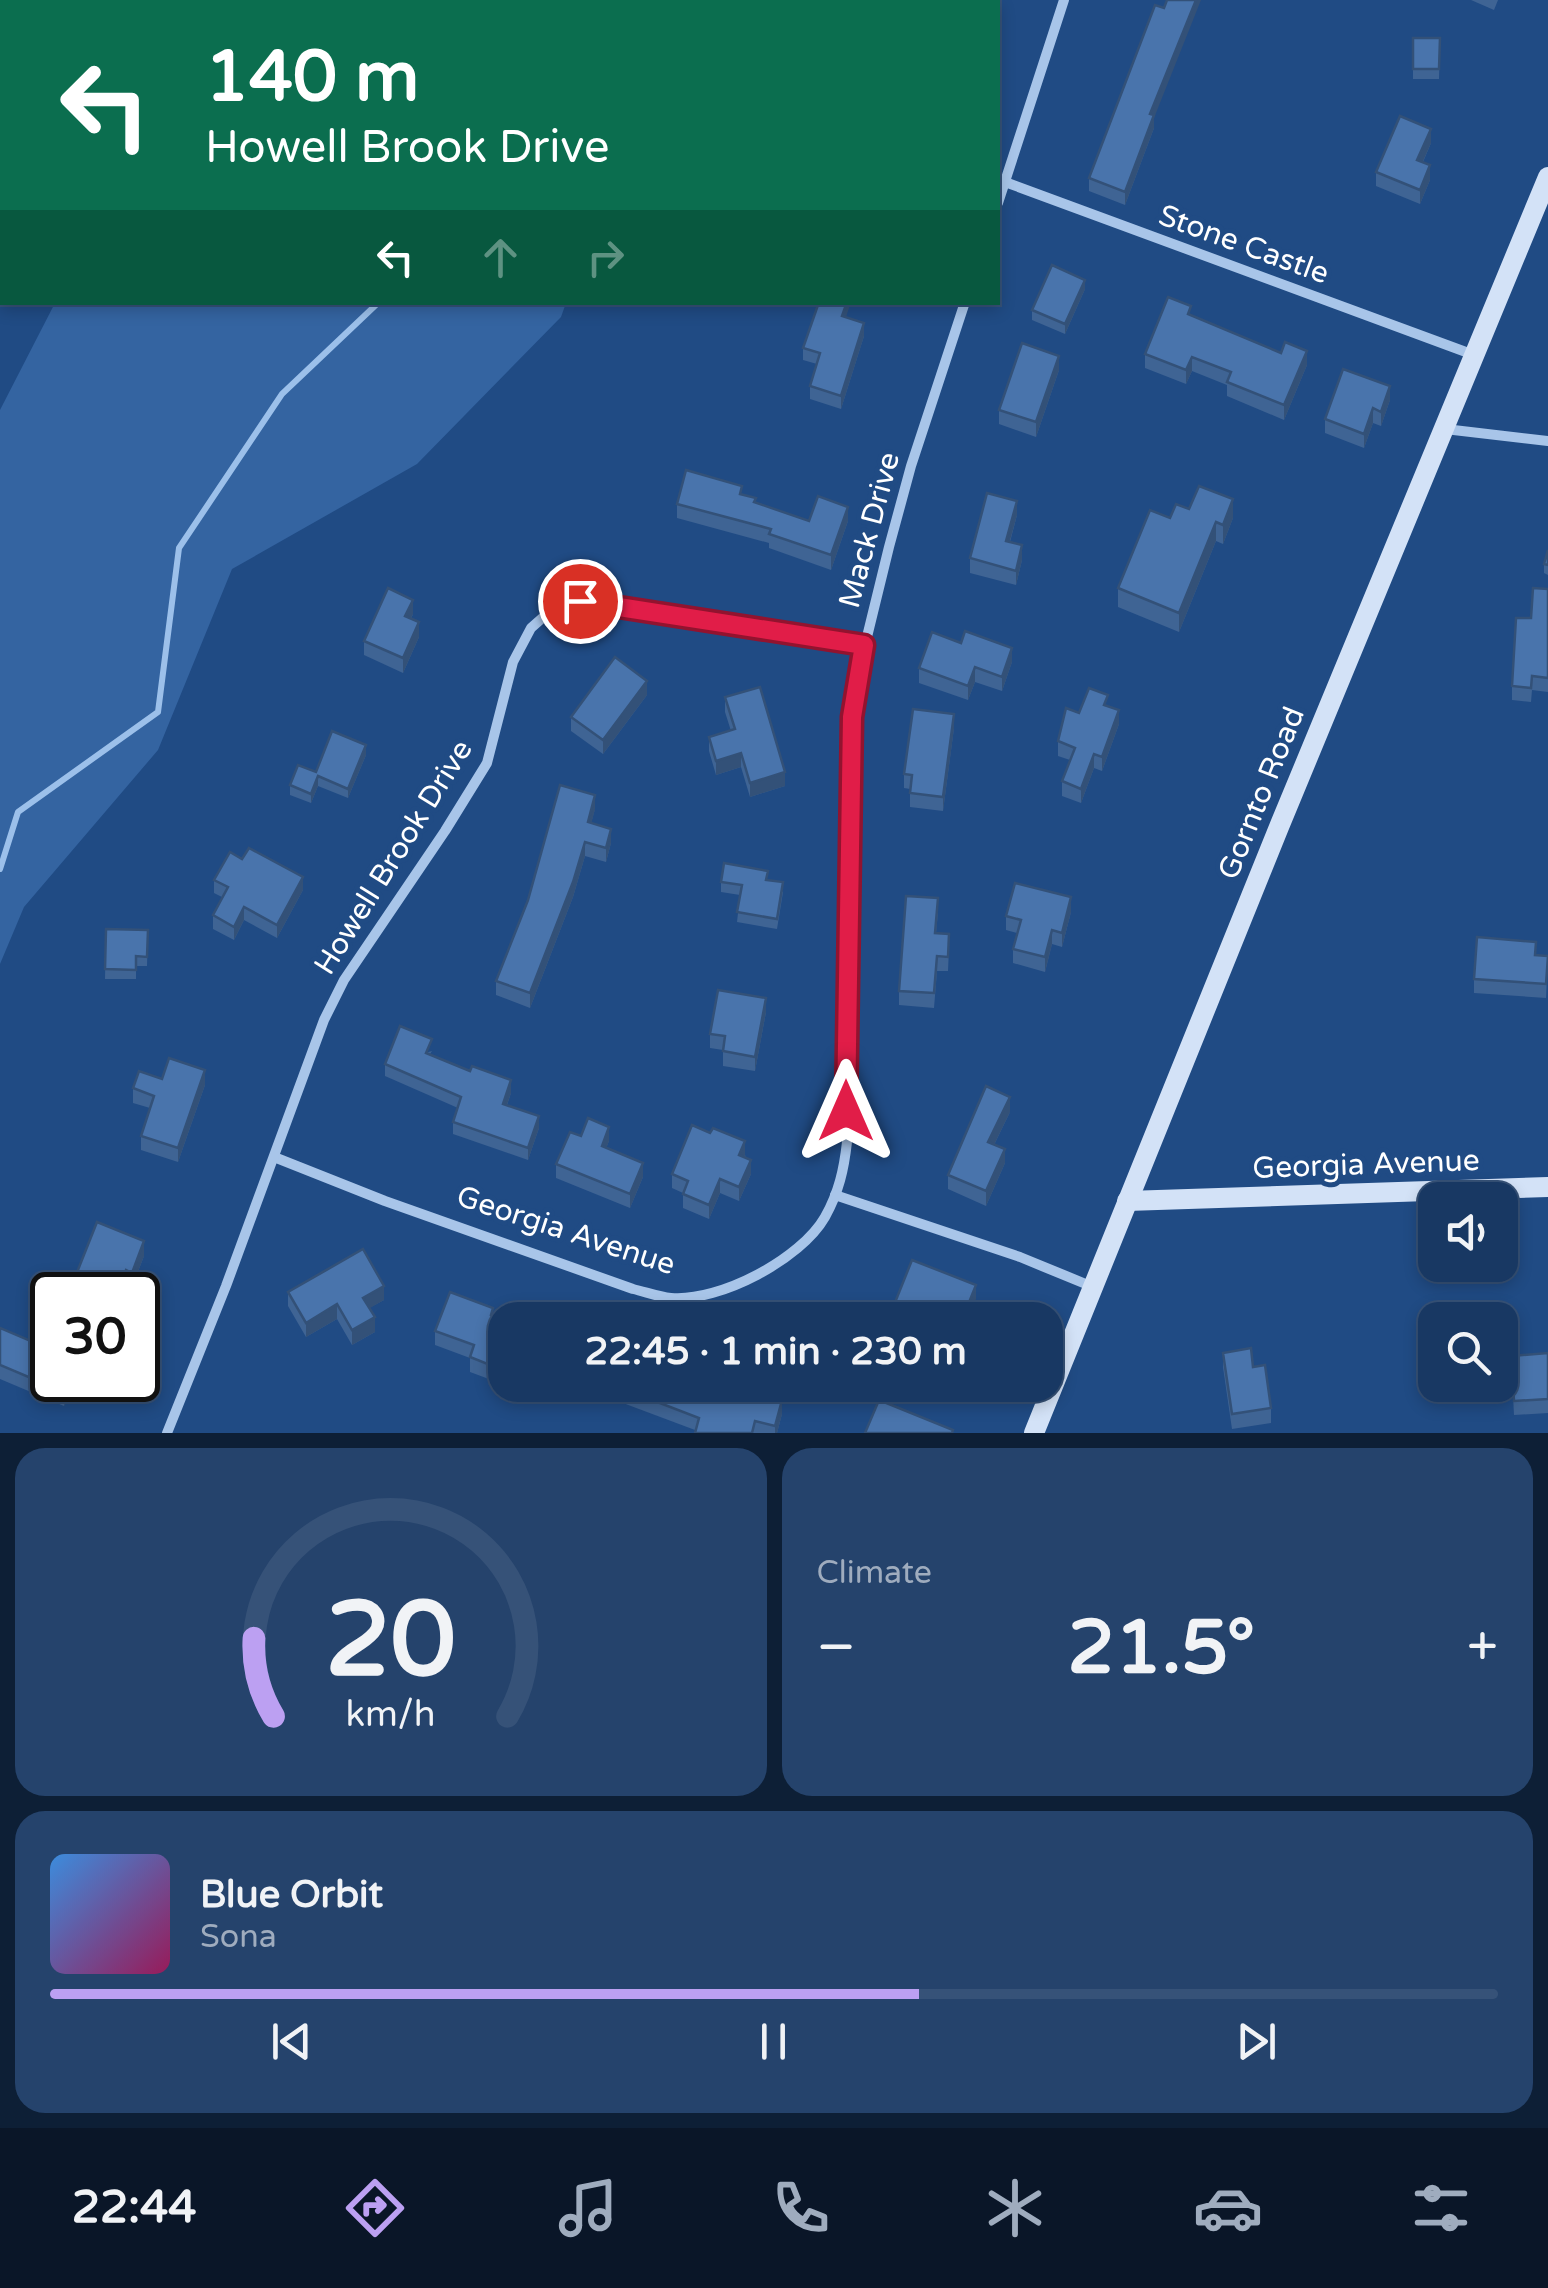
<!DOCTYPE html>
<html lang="en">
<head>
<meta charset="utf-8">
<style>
	:root { --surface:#183863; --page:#25436c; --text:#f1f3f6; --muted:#9facbe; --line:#365278; --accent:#bca0f2 }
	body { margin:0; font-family:"Varela Round",sans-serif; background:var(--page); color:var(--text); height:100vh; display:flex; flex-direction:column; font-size:38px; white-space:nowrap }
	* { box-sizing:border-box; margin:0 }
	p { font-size:32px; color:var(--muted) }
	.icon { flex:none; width:55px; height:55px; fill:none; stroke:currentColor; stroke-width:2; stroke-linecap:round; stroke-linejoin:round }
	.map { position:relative; height:1433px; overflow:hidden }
	.side { display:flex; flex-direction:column; gap:15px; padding:15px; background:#0d1f36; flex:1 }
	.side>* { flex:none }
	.hud { position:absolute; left:0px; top:0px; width:1000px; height:305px; box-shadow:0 5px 15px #0003,0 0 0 2px var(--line); background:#0b6e4f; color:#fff; overflow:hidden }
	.buttons { position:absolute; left:1418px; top:1182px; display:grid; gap:20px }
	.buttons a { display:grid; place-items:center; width:100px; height:100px; border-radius:20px; background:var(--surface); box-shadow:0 5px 15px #0003,0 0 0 2px var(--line); font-size:50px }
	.speed { position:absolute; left:30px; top:1272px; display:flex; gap:20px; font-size:50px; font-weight:700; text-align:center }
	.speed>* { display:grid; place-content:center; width:130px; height:130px; border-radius:50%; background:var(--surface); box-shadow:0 5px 15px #0003,0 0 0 2px var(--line); line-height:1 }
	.speed .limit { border:5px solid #111; border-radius:15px; background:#fff; color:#111 }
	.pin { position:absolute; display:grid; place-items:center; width:85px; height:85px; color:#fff; margin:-42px; border:5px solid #fff; border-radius:50%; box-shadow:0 2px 10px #0007 }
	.me { position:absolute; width:110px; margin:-55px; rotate:0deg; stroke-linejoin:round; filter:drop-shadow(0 0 8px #0008) }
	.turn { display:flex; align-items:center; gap:35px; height:210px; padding:0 40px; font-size:45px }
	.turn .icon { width:130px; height:130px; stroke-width:2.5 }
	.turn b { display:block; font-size:70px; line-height:85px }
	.lanes { display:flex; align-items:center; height:95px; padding:0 40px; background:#0003; justify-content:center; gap:50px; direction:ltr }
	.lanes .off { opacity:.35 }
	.big { font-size:75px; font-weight:700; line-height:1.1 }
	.side .widget { flex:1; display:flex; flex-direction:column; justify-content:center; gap:15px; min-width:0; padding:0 35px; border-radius:30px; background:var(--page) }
	.side .dial { align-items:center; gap:0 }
	.dial svg { height:260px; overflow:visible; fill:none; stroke:var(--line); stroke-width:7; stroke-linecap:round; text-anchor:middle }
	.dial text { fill:var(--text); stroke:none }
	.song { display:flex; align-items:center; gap:30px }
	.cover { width:120px; height:120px; border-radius:15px; background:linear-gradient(135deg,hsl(210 70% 55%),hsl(330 70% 35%)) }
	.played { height:10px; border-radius:5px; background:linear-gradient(90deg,var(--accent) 60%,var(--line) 60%) }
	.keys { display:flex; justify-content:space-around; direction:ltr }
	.heat { display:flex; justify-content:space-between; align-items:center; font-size:55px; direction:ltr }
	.side .tiles { flex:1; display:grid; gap:15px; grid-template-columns:1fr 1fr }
	.widget:last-child { grid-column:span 2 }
	.trip { position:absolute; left:488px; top:1302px; width:575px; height:100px; border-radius:30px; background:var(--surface); box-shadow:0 5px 15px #0003,0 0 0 2px var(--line); font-weight:700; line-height:100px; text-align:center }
	.tab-bar { display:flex; height:160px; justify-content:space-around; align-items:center; background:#0a1628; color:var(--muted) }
	.tab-bar .icon { width:70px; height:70px }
	.tab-bar .on { color:var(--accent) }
	.tab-bar b { font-size:45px; color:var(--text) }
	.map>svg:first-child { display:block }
	.green { fill:#3464a1 }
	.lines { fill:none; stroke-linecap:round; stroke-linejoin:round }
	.stream { stroke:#9cc0ea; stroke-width:6 }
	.street { stroke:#a8c5e9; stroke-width:10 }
	.secondary { stroke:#d3e2f7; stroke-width:20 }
	.wall { fill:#3f6494 }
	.shaded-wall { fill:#335178 }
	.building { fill:#4974ac; stroke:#335178; stroke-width:2.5 }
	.route-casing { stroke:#92132f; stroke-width:25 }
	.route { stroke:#e11d48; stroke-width:18 }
	.labels { text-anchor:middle; stroke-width:10; stroke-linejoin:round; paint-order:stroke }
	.street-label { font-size:30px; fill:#fff; stroke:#204b84 }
</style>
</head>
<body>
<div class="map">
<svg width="1548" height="1433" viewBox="0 0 1548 1433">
	<rect width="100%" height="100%" fill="#204b84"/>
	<polygon class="green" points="55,303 566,303 561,317 417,464 232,569 158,750 24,907 0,964 0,410"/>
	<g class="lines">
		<g class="stream">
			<polyline points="553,2 553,0"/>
			<polyline points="0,869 18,812 158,712 179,548 282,394 379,302"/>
		</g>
		<g class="street">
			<polyline points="169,2 173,0"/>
			<polyline points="0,10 2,10"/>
			<polyline points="998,184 1005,182 1474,355"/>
			<polyline points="998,203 1064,0"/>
			<polyline points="1445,429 1548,441"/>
			<path d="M 274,1157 L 385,1201 L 633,1289 C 646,1292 659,1297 671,1298 C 720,1302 801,1259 825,1217 C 839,1192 844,1169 847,1142 L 852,717 L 865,645 L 889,547 L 911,466 L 965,302"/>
			<polyline points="835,1195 1020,1257 1093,1287"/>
			<polyline points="167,1433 226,1286 324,1020 344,980 445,831 487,763 513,662 531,628 557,605 580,601 865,645"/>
		</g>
		<g class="secondary">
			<polyline points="1127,1201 1548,1187"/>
			<polyline points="1034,1433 1279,827 1548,177"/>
		</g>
	</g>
	<g class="wall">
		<polygon points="917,0 965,0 964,2 925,2"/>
		<polygon points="1471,0 1498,0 1494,10"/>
		<polygon points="1413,38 1440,38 1439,79 1413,79"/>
		<polygon points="1154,118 1154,128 1125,205 1089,191 1089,178"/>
		<polygon points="1431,143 1423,162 1430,180 1420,204 1376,186 1376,172"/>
		<polygon points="1085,289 1065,334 1032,320 1032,310"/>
		<polygon points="1191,315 1307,365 1284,420 1227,396 1227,385 1192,371 1186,384 1145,368 1145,354"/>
		<polygon points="846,318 864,336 841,409 810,399 810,386 817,364 803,360 803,348"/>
		<polygon points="1059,370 1036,437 999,424 999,410"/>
		<polygon points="1390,400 1381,426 1373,423 1364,448 1325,433 1325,419"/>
		<polygon points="742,494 756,502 809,521 848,521 831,570 769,548 769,543 677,518 677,504"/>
		<polygon points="1189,509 1233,518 1223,544 1216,541 1179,632 1118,607 1118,588 1170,518"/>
		<polygon points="1017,515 1010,542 1022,560 1016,585 970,573 970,558"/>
		<polygon points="1548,550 1548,575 1544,573 1544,564"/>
		<polygon points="1548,589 1548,692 1532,690 1531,702 1512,700 1512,686 1531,618"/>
		<polygon points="413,614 411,619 419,637 403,673 364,655 364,641"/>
		<polygon points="1012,662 1002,691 975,682 968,700 919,683 919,668"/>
		<polygon points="647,695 603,754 571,731 571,717"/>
		<polygon points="725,697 785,786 750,797 741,767 716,775 709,751 709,737 731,731 725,712"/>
		<polygon points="1108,706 1119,724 1102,771 1094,768 1081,803 1062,796 1062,781 1070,760 1058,756 1058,741 1079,713"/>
		<polygon points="954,728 943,811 910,807 910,789 904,788 904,774"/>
		<polygon points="366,755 348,798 318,786 311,803 290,795 290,785"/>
		<polygon points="595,809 591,823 611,843 606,862 585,856 573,897 530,1008 496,995 496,981"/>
		<polygon points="214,880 303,890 277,938 244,920 234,940 213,929 213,915 222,897 214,893"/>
		<polygon points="768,880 783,892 777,929 737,922 740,895 721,892 721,882"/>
		<polygon points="938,912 936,933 949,948 948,971 937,971 934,1008 899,1005 899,991"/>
		<polygon points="1071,912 1062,947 1052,944 1045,972 1013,963 1013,949 1017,933 1006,930 1006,916"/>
		<polygon points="106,929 148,930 147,966 136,966 136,979 105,979"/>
		<polygon points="1536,955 1548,956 1546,998 1474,993 1474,979"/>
		<polygon points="766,1012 755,1071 723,1066 723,1050 710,1048 710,1034"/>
		<polygon points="432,1051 430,1054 511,1093 507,1105 539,1128 528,1160 453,1134 453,1122 458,1108 385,1076 385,1064"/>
		<polygon points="162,1079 205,1085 178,1162 141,1150 141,1136 150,1108 133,1103 133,1088"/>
		<polygon points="1010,1112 994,1145 1005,1163 986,1206 948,1189 948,1175"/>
		<polygon points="581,1136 609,1141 606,1148 643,1177 630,1208 556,1178 556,1164"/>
		<polygon points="745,1155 751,1174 739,1201 720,1193 709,1219 683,1208 683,1193 672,1188 672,1174"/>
		<polygon points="144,1256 132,1287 126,1284 68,1295"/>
		<polygon points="288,1292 384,1300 369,1308 375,1332 352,1345 337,1319 306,1337 288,1306"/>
		<polygon points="493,1316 505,1320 505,1385 470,1372 470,1358 435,1345 435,1331"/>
		<polygon points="0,1328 52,1380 75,1380 64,1406 0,1379"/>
		<polygon points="1223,1353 1253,1367 1271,1408 1271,1423 1232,1429 1223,1367"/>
		<polygon points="1548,1353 1548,1413 1514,1415 1511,1356"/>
		<polygon points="506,1385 526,1385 524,1392"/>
		<polygon points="583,1385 765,1385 762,1395 782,1414 777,1433 695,1433 695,1430 583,1388"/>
	</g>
	<g class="shaded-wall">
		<polygon points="1196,0 1201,0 1154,118 1154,128 1125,205 1125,192 1150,114"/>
		<polygon points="1431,129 1431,143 1417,175 1417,160"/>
		<polygon points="1430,165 1430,180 1420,204 1420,190"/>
		<polygon points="1085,280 1085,289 1065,334 1065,324"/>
		<polygon points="847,302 851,302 842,329 842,316"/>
		<polygon points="864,323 864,336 841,409 841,396"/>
		<polygon points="1307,351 1307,365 1284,420 1284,405"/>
		<polygon points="1059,356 1059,370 1036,437 1036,422"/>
		<polygon points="1192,357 1192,371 1186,384 1186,370"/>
		<polygon points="1390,386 1390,400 1381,426 1381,412"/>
		<polygon points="1373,408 1373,423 1364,448 1364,434"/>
		<polygon points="1233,499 1233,518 1223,544 1223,525"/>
		<polygon points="1017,501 1017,515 1006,555 1006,541"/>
		<polygon points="848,507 848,521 831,570 831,555"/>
		<polygon points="1216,522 1216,541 1179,632 1179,613"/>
		<polygon points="1022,545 1022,560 1016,585 1016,571"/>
		<polygon points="413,600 413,614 405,631 405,616"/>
		<polygon points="419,622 419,637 403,673 403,658"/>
		<polygon points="1012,648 1012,662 1002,691 1002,677"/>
		<polygon points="975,667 975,682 968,700 968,686"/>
		<polygon points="647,681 647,695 603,754 603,740"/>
		<polygon points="1119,710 1119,724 1102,771 1102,757"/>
		<polygon points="954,714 954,728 943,811 943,797"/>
		<polygon points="366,745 366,755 348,798 348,789"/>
		<polygon points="741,753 741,767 716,775 716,761"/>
		<polygon points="1094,754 1094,768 1081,803 1081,789"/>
		<polygon points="785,772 785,786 750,797 750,783"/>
		<polygon points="318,776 318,786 311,803 311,794"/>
		<polygon points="595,795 595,809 588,837 588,822"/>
		<polygon points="611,829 611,843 606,862 606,848"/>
		<polygon points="585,842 585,856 573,897 530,1008 530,993"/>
		<polygon points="303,877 303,890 277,938 277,925"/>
		<polygon points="1071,897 1071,912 1062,947 1062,933"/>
		<polygon points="244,907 244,920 234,940 234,927"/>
		<polygon points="1052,930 1052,944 1045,972 1045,957"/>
		<polygon points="766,998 766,1012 755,1071 755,1057"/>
		<polygon points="205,1070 205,1085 178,1162 178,1148"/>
		<polygon points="511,1080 511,1093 503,1116 503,1104"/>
		<polygon points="1010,1097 1010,1112 988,1157 988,1142"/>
		<polygon points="539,1116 539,1128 528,1160 528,1148"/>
		<polygon points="609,1127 609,1141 602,1160 602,1146"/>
		<polygon points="745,1141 745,1155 739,1169 739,1155"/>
		<polygon points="1005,1149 1005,1163 986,1206 986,1191"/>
		<polygon points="751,1160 751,1174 739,1201 739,1187"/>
		<polygon points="643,1163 643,1177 630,1208 630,1194"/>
		<polygon points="720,1179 720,1193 709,1219 709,1205"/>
		<polygon points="144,1241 144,1256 132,1287 132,1273"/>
		<polygon points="126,1270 126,1284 122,1295 116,1295"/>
		<polygon points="976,1285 976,1299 967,1320 962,1320"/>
		<polygon points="384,1286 384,1300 363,1312 363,1298"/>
		<polygon points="337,1304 337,1319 306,1337 306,1323"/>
		<polygon points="375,1317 375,1332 352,1345 352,1330"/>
		<polygon points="69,1380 75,1380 64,1406 64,1392"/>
		<polygon points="782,1400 782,1414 777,1433 775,1433 775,1426"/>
	</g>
	<g class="building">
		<polygon points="236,0 274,0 271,2 234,2"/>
		<polygon points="1167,0 1196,0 1150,114 1154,115 1125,192 1089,178 1155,5 1164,8"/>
		<polygon points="1413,38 1440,38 1439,69 1413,69"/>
		<polygon points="1400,116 1431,129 1417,160 1430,165 1420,190 1376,172"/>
		<polygon points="1052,265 1085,280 1065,324 1032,310"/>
		<polygon points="1168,297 1191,306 1188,314 1281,353 1285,342 1307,351 1284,405 1227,382 1231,372 1192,357 1186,370 1145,354"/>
		<polygon points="819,302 847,302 842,316 864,323 841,396 810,386 820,353 803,348"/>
		<polygon points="1022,343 1059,356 1036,422 999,410"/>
		<polygon points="1343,369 1390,386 1381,412 1373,408 1364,434 1325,419"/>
		<polygon points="686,470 742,486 740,494 756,498 754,502 809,521 818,496 848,507 831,555 769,534 771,529 677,504"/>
		<polygon points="1199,486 1233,499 1223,525 1216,522 1179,613 1118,588 1150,510 1170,518 1176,504 1189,509"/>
		<polygon points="987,493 1017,501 1006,541 1022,545 1016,571 970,558"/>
		<polygon points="1548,550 1548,565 1544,564"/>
		<polygon points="388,588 413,600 405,616 419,622 403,658 364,641"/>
		<polygon points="1533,588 1548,589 1548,678 1532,676 1531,688 1512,686 1516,618 1531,618"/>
		<polygon points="965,631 1012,648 1002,677 975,667 968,686 919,668 932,632 961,643"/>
		<polygon points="615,657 647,681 603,740 571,717"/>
		<polygon points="760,687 785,772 750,783 741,753 716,761 709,737 735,729 725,697"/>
		<polygon points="1089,688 1108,695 1104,705 1119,710 1102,757 1094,754 1081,789 1062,781 1075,748 1058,741 1066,708 1079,713"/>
		<polygon points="913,709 954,714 943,797 910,793 912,775 904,774"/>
		<polygon points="332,731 366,745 348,789 318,776 311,794 290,785 298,765 316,772"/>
		<polygon points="560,785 595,795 588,822 611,829 606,848 585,842 573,882 530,993 496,981 528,900"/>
		<polygon points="249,848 303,877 277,925 244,907 234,927 213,915 228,887 214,880 230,852 242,859"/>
		<polygon points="724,863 768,871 766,880 783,882 777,919 737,912 742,885 721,882"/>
		<polygon points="1015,883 1071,897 1062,933 1052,930 1045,957 1013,949 1021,920 1006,916"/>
		<polygon points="906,896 938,898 935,933 949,934 948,957 937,956 934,993 899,991"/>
		<polygon points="106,929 148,930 147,957 136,956 136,970 105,969"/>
		<polygon points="1477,937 1536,942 1535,955 1548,956 1546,984 1474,979"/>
		<polygon points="718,990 766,998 755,1057 723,1051 725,1036 710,1034"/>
		<polygon points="400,1026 432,1039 426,1053 470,1071 472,1066 511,1080 503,1104 539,1116 528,1148 453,1122 461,1097 385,1064"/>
		<polygon points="169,1058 205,1070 178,1148 141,1136 154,1096 133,1088 139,1071 162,1079"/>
		<polygon points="986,1086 1010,1097 988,1142 1005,1149 986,1191 948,1175"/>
		<polygon points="588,1118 609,1127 602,1146 643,1163 630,1194 556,1164 570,1132 581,1136"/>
		<polygon points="692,1125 710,1133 713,1128 745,1141 739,1155 751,1160 739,1187 720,1179 709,1205 683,1194 688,1181 672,1174"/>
		<polygon points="97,1222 144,1241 132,1273 126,1270 116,1295 68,1295"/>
		<polygon points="363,1249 384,1286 363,1298 375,1317 352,1330 337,1304 306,1323 288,1292"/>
		<polygon points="912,1260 976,1285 962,1320 888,1320"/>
		<polygon points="450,1292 493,1308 491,1315 505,1320 505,1371 470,1357 474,1345 435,1331"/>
		<polygon points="0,1328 52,1350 52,1380 69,1380 64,1392 0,1365"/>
		<polygon points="1251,1348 1253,1367 1265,1365 1271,1408 1232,1414 1223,1353"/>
		<polygon points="1548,1353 1548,1399 1514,1401 1511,1356"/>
		<polygon points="613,1385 761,1385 759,1394 782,1400 775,1426 755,1421 752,1433 695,1433 699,1418"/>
		<polygon points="879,1400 953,1430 952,1433 865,1433"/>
	</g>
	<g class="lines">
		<defs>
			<polyline id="route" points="580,601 864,645 852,717 846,1111"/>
		</defs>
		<use href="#route" class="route-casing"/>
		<use href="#route" class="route"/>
	</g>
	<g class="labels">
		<g class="street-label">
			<text transform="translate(1244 244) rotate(20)" y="10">Stone Castle</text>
			<text transform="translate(869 530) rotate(-75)" y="10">Mack Drive</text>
			<text transform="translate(1261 793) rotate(-68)" y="10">Gornto Road</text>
			<text transform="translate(393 857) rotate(-58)" y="10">Howell Brook Drive</text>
			<text transform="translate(1366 1164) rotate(-2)" y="10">Georgia Avenue</text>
			<text transform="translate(566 1230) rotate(18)" y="10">Georgia Avenue</text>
		</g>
	</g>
</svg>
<div class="buttons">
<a><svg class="icon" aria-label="sound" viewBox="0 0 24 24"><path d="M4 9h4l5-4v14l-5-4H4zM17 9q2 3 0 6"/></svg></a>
<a><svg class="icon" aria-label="search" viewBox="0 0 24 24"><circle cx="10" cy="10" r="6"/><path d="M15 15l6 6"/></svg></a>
</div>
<div class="speed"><div class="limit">30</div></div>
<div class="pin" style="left:580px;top:601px;background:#d93025"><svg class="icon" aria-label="arrive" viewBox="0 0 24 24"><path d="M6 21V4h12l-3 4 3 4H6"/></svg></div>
<svg class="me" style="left:846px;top:1111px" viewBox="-20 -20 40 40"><path d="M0-17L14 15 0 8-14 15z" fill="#e11d48" stroke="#fff" stroke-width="4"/></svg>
<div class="trip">22:45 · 1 min · 230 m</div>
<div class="hud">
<div class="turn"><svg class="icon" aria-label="left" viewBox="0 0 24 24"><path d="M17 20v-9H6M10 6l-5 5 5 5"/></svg><div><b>140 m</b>Howell Brook Drive</div></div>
<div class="lanes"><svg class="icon" aria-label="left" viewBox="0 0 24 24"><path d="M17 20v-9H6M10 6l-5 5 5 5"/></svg><svg class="icon off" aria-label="ahead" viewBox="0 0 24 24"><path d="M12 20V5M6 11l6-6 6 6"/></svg><svg class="icon off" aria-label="right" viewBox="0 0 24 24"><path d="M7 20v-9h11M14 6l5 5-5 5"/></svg></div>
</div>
</div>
<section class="side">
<div class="tiles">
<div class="widget dial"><svg viewBox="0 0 100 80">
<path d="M14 69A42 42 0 1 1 86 69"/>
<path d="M14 69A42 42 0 0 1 8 45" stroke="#bca0f2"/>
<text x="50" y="56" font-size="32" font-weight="700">20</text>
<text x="50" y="72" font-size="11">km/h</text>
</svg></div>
<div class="widget"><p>Climate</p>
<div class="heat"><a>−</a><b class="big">21.5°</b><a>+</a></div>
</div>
<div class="widget">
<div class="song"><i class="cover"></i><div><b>Blue Orbit</b><p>Sona</p></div></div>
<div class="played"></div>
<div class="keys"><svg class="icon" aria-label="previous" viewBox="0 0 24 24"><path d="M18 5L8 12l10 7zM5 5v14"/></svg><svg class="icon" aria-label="pause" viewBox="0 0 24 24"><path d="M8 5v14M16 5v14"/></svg><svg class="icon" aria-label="next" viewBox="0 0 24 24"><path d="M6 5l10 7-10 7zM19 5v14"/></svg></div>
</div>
</div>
</section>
<nav class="tab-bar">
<b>22:44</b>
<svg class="icon on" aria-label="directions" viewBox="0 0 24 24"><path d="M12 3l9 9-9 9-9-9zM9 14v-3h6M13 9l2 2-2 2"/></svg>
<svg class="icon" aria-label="music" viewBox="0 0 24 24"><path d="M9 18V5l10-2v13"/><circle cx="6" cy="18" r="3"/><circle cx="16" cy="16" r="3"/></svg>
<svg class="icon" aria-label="phone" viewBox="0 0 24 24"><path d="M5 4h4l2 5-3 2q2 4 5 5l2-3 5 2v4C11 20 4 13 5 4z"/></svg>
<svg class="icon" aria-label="climate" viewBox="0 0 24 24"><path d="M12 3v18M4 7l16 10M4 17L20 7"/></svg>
<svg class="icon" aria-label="car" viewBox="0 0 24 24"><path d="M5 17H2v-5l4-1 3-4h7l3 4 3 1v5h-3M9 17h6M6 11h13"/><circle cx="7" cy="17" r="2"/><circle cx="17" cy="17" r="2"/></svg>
<svg class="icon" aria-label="filters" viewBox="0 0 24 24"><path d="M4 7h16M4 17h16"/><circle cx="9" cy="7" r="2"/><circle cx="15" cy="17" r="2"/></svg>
</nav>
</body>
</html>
